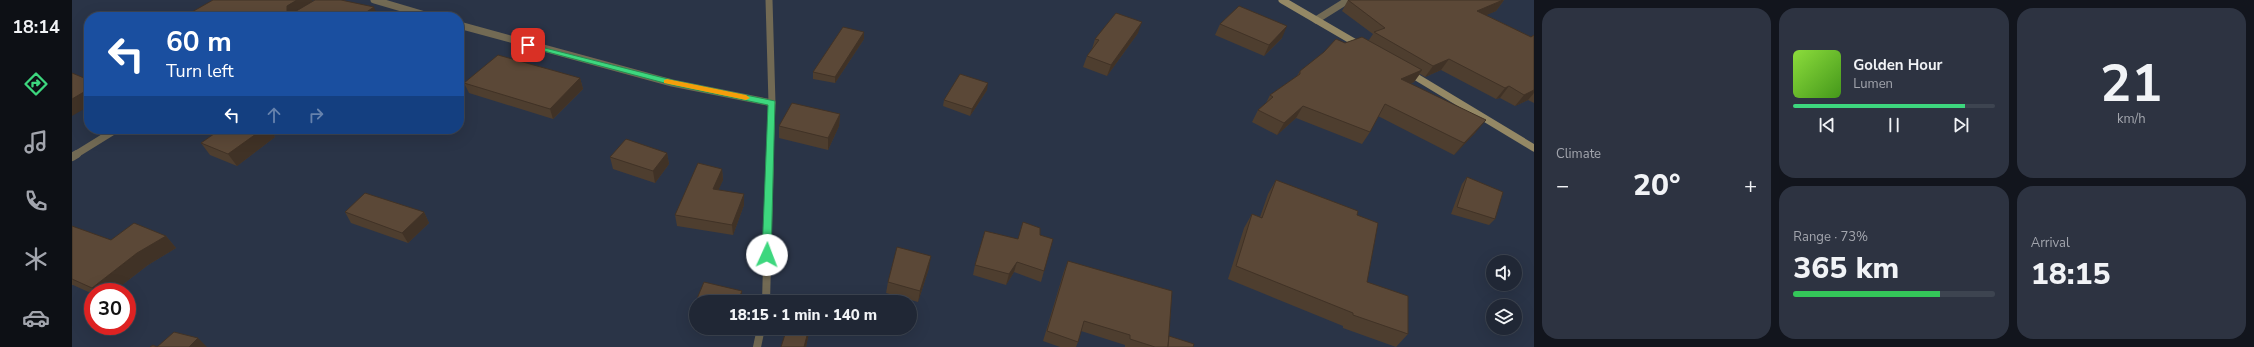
<!DOCTYPE html>
<html lang="en">
<head>
<meta charset="utf-8">
<style>
	:root { --surface:#202735; --page:#2d3341; --text:#f1f3f6; --muted:#a2a5ad; --line:#3d4450; --accent:#3dd77e }
	body { margin:0; font-family:"Nunito Sans",sans-serif; background:var(--page); color:var(--text); height:100vh; display:flex; flex-direction:column; font-size:15px; white-space:nowrap }
	* { box-sizing:border-box; margin:0 }
	p { font-size:13px; color:var(--muted) }
	.icon { flex:none; width:22px; height:22px; fill:none; stroke:currentColor; stroke-width:2; stroke-linecap:round; stroke-linejoin:round }
	.map { position:relative; flex:1; overflow:hidden }
	.drawer { display:flex; flex-direction:column; gap:8px; padding:8px; background:#12151d; width:720px }
	.drawer>* { flex:none }
	.hud { position:absolute; left:12px; top:12px; width:380px; height:122px; border-radius:16px; box-shadow:0 4px 16px #0002,0 0 0 1px var(--line); background:#1a4fa0; color:#fff; overflow:hidden }
	.controls { position:absolute; left:1414px; top:255px; display:grid; gap:8px }
	.controls a { display:grid; place-items:center; width:36px; height:36px; border-radius:50%; background:var(--surface); box-shadow:0 4px 16px #0002,0 0 0 1px var(--line); font-size:20px }
	.speed { position:absolute; left:12px; top:283px; display:flex; gap:8px; font-size:20px; font-weight:700; text-align:center }
	.speed>* { display:grid; place-content:center; width:52px; height:52px; border-radius:50%; background:var(--surface); box-shadow:0 4px 16px #0002,0 0 0 1px var(--line); line-height:1 }
	.speed .limit { border:6px solid #d22; background:#fff; color:#111 }
	.pin { position:absolute; display:grid; place-items:center; width:34px; height:34px; color:#fff; margin:-17px; border-radius:8px; box-shadow:0 2px 6px #0006 }
	.me { position:absolute; width:44px; margin:-22px; rotate:2deg; stroke-linejoin:round; filter:drop-shadow(0 0 3px #0008) }
	.turn { display:flex; align-items:center; gap:14px; height:84px; padding:0 16px; font-size:18px }
	.turn .icon { width:52px; height:52px; stroke-width:2.5 }
	.turn b { display:block; font-size:28px; line-height:34px }
	.lanes { display:flex; align-items:center; height:38px; padding:0 16px; background:#0003; justify-content:center; gap:20px; direction:ltr }
	.lanes .off { opacity:.35 }
	.big { font-size:30px; font-weight:800; line-height:1.1 }
	.drawer .card { flex:1; display:flex; flex-direction:column; justify-content:center; gap:6px; min-width:0; padding:0 14px; border-radius:16px; background:var(--page) }
	.drawer .dial { align-items:center; gap:0 }
	.dial b { font-size:52px; line-height:1 }
	.song { display:flex; align-items:center; gap:12px }
	.cover { width:48px; height:48px; border-radius:6px; background:linear-gradient(135deg,hsl(90 70% 55%),hsl(100 70% 35%)) }
	.played { height:4px; border-radius:2px; background:linear-gradient(90deg,var(--accent) 85%,var(--line) 85%) }
	.keys { display:flex; justify-content:space-around; direction:ltr }
	.heat { display:flex; justify-content:space-between; align-items:center; font-size:22px; direction:ltr }
	.charge { height:6px; border-radius:3px; background:linear-gradient(90deg,#34c759 73%,var(--line) 0) }
	.drawer .tiles { flex:1; display:grid; gap:8px; grid-template-columns:repeat(3,1fr) }
	.card:first-child { grid-row:span 2 }
	.trip { position:absolute; left:617px; top:295px; width:228px; height:40px; border-radius:20px; background:var(--surface); box-shadow:0 4px 16px #0002,0 0 0 1px var(--line); font-weight:800; line-height:40px; text-align:center }
	main { display:flex; flex:1; min-height:0 }
	.menu { display:flex; flex-direction:column; width:72px; justify-content:space-around; align-items:center; background:#0d1015; color:var(--muted) }
	.menu .icon { width:28px; height:28px }
	.menu .on { color:var(--accent) }
	.menu b { font-size:18px; color:var(--text) }
	.map>svg:first-child { display:block }
	.lines { fill:none; stroke-linecap:round; stroke-linejoin:round }
	.street-far1 { stroke:#726a54; stroke-width:7 }
	.street { stroke:#726a54; stroke-width:8 }
	.secondary { stroke:#948865; stroke-width:7 }
	.wall { fill:#4e3e2f }
	.shaded-wall { fill:#403226 }
	.building { fill:#5b4837; stroke:#403226 }
	.route { fill:#3dd77e; stroke:#288c52 }
	.slow { fill:#f59e0b }
</style>
</head>
<body>
<main>
<nav class="menu">
<b>18:14</b>
<svg class="icon on" aria-label="directions" viewBox="0 0 24 24"><path d="M12 3l9 9-9 9-9-9zM9 14v-3h6M13 9l2 2-2 2"/></svg>
<svg class="icon" aria-label="music" viewBox="0 0 24 24"><path d="M9 18V5l10-2v13"/><circle cx="6" cy="18" r="3"/><circle cx="16" cy="16" r="3"/></svg>
<svg class="icon" aria-label="phone" viewBox="0 0 24 24"><path d="M5 4h4l2 5-3 2q2 4 5 5l2-3 5 2v4C11 20 4 13 5 4z"/></svg>
<svg class="icon" aria-label="climate" viewBox="0 0 24 24"><path d="M12 3v18M4 7l16 10M4 17L20 7"/></svg>
<svg class="icon" aria-label="car" viewBox="0 0 24 24"><path d="M5 17H2v-5l4-1 3-4h7l3 4 3 1v5h-3M9 17h6M6 11h13"/><circle cx="7" cy="17" r="2"/><circle cx="17" cy="17" r="2"/></svg>
</nav>
<div class="map">
<svg width="1462" height="347" viewBox="0 0 1462 347">
	<rect width="100%" height="100%" fill="#2a3447"/>
	<g class="lines">
		<g class="street-far1">
			<polyline points="302,0 360,17"/>
			<polyline points="1244,20 1276,0"/>
			<polyline points="387,25 600,83 700,103 697,0"/>
			<polyline points="3,155 45,129"/>
			<polyline points="698,155 700,103"/>
		</g>
		<g class="street">
			<polyline points="0,157 5,154"/>
			<polyline points="694,302 698,154"/>
			<polyline points="685,347 689,328"/>
		</g>
		<g class="secondary">
			<polyline points="1210,0 1289,46"/>
			<polyline points="1336,72 1462,148"/>
		</g>
	</g>
	<g class="wall">
		<polygon points="1276,0 1432,0 1424,11 1414,15 1459,37 1462,35 1462,103 1456,100 1443,106 1428,98 1424,99 1369,70 1353,77 1348,74 1342,82 1338,84 1404,132 1382,155 1306,116 1298,132 1290,144 1224,118 1205,135 1180,122 1186,110 1194,103 1198,95 1225,76 1228,71 1273,43 1297,40 1301,34 1270,11"/>
		<polygon points="1148,24 1210,38 1192,56 1143,35"/>
		<polygon points="792,32 792,39 763,83 741,79 741,72"/>
		<polygon points="1066,33 1035,76 1011,67 1015,56 1020,49 1023,39"/>
		<polygon points="508,78 511,89 481,119 397,93 392,83"/>
		<polygon points="915,90 898,116 871,106 872,100"/>
		<polygon points="768,114 767,126 756,150 707,138 707,126"/>
		<polygon points="149,129 198,129 203,137 165,166 138,155 129,143"/>
		<polygon points="595,153 597,164 583,183 541,169 538,157"/>
		<polygon points="650,169 651,180 646,190 672,205 661,235 605,226 603,215"/>
		<polygon points="1395,177 1423,219 1417,225 1379,214 1390,184"/>
		<polygon points="1204,180 1285,215 1295,282 1336,334 1324,347 1271,328 1271,326 1156,279 1172,228 1180,214 1188,217 1196,194"/>
		<polygon points="273,212 352,212 357,223 336,243 279,223"/>
		<polygon points="0,226 39,240 94,236 104,248 76,265 41,292 21,292 21,294 1,285 0,285"/>
		<polygon points="968,235 972,271 969,282 942,272 934,285 901,275 903,265 946,239"/>
		<polygon points="996,261 1097,336 1121,347 1053,347 1053,345 1009,331 1006,342 1004,347 988,347 971,341 992,271"/>
		<polygon points="857,268 846,302 814,293 816,282"/>
		<polygon points="711,328 738,328 734,347 709,347 714,333 711,333"/>
	</g>
	<g class="shaded-wall">
		<polygon points="225,0 240,0 241,1 220,14 215,11 215,6"/>
		<polygon points="1432,0 1424,11 1398,22 1405,11"/>
		<polygon points="302,7 306,16 304,17 287,17"/>
		<polygon points="1070,22 1066,33 1035,76 1039,65"/>
		<polygon points="1215,26 1210,38 1192,56 1197,45"/>
		<polygon points="792,32 792,39 763,83 763,77"/>
		<polygon points="1377,59 1369,70 1353,77 1361,66"/>
		<polygon points="1350,70 1342,82 1321,91 1329,79"/>
		<polygon points="508,78 511,89 481,119 478,109"/>
		<polygon points="916,83 915,90 898,116 900,109"/>
		<polygon points="1437,86 1428,98 1424,99 1433,88"/>
		<polygon points="17,89 17,106 0,116 0,99"/>
		<polygon points="1462,90 1462,93 1456,100 1443,106 1452,95"/>
		<polygon points="1231,106 1224,118 1205,135 1212,123"/>
		<polygon points="768,114 767,126 756,150 756,138"/>
		<polygon points="1414,120 1404,132 1382,155 1392,143"/>
		<polygon points="191,129 198,129 203,137 165,166 156,154"/>
		<polygon points="595,153 597,164 583,183 581,171"/>
		<polygon points="650,169 651,180 642,200 641,189"/>
		<polygon points="672,194 672,205 661,235 660,225"/>
		<polygon points="352,212 357,223 336,243 330,233"/>
		<polygon points="94,236 104,248 76,265 41,292 24,292 20,288 65,253"/>
		<polygon points="859,256 857,268 846,302 848,291"/>
		<polygon points="945,262 942,272 934,285 937,274"/>
		<polygon points="670,291 670,297 668,302 665,302"/>
		<polygon points="737,328 738,328 734,347 732,347"/>
		<polygon points="126,338 135,347 117,347"/>
	</g>
	<g class="building">
		<polygon points="141,0 225,0 215,6 215,11 219,14 243,0 269,0 302,7 287,17 210,17 203,15 200,17 111,17"/>
		<polygon points="1276,0 1431,0 1405,11 1459,37 1462,35 1462,90 1452,95 1437,86 1433,88 1377,59 1361,66 1302,32 1313,28"/>
		<polygon points="1167,6 1215,26 1197,45 1148,24"/>
		<polygon points="1044,13 1070,22 1039,65 1015,56 1027,40 1023,39"/>
		<polygon points="771,27 792,32 763,77 741,72"/>
		<polygon points="1290,37 1350,70 1329,79 1414,120 1392,143 1313,104 1298,132 1231,106 1212,123 1186,110 1201,97 1198,95 1228,74 1228,71 1252,52 1264,39 1273,43"/>
		<polygon points="426,55 508,78 478,109 392,83"/>
		<polygon points="0,73 17,80 17,89 0,99"/>
		<polygon points="888,74 916,83 900,109 872,100"/>
		<polygon points="720,103 768,114 756,138 707,126"/>
		<polygon points="149,129 191,129 156,154 129,143"/>
		<polygon points="554,139 595,153 581,171 538,157"/>
		<polygon points="626,163 650,169 641,189 672,194 660,225 603,215"/>
		<polygon points="1395,177 1431,192 1423,219 1385,207"/>
		<polygon points="1204,180 1286,211 1285,215 1306,223 1295,282 1336,296 1336,334 1281,315 1281,313 1164,266 1180,214 1190,218"/>
		<polygon points="293,193 352,212 330,233 273,212"/>
		<polygon points="951,222 968,228 968,235 981,239 972,271 945,262 937,274 903,265 913,231 946,239"/>
		<polygon points="62,223 94,236 65,253 20,288 0,279 0,226 39,240"/>
		<polygon points="825,247 859,256 848,291 816,282"/>
		<polygon points="996,261 1100,291 1096,347 1083,347 1058,339 1058,335 1012,321 1006,342 975,331"/>
		<polygon points="632,282 670,291 665,302 630,302 624,301"/>
		<polygon points="715,328 737,328 732,347 709,347"/>
		<polygon points="102,332 126,338 117,347 78,347 81,345 85,347"/>
		<polygon points="1097,336 1122,344 1121,347 1096,347"/>
	</g>
	<polygon class="route" points="453,43 600,80 703,101 699,258 695,259 690,255 696,105 600,85 453,46"/>
	<polygon class="slow" points="595,79 674,95 678,98 674,100 592,83 592,80"/>
</svg>
<div class="controls">
<a><svg class="icon" aria-label="sound" viewBox="0 0 24 24"><path d="M4 9h4l5-4v14l-5-4H4zM17 9q2 3 0 6"/></svg></a>
<a><svg class="icon" aria-label="layers" viewBox="0 0 24 24"><path d="M12 4l9 5-9 5-9-5zM3 14l9 5 9-5"/></svg></a>
</div>
<div class="speed"><div class="limit">30</div></div>
<div class="pin" style="left:456px;top:45px;background:#d93025"><svg class="icon" aria-label="arrive" viewBox="0 0 24 24"><path d="M6 21V4h12l-3 4 3 4H6"/></svg></div>
<svg class="me" style="left:695px;top:255px" viewBox="-20 -20 40 40"><circle r="19" fill="#fff"/><path d="M0-13L10 11 0 6-10 11z" fill="#3dd77e"/></svg>
<div class="trip">18:15 · 1 min · 140 m</div>
<div class="hud">
<div class="turn"><svg class="icon" aria-label="left" viewBox="0 0 24 24"><path d="M17 20v-9H6M10 6l-5 5 5 5"/></svg><div><b>60 m</b>Turn left</div></div>
<div class="lanes"><svg class="icon" aria-label="left" viewBox="0 0 24 24"><path d="M17 20v-9H6M10 6l-5 5 5 5"/></svg><svg class="icon off" aria-label="ahead" viewBox="0 0 24 24"><path d="M12 20V5M6 11l6-6 6 6"/></svg><svg class="icon off" aria-label="right" viewBox="0 0 24 24"><path d="M7 20v-9h11M14 6l5 5-5 5"/></svg></div>
</div>
</div>
<section class="drawer">
<div class="tiles">
<div class="card"><p>Climate</p>
<div class="heat"><a>−</a><b class="big">20°</b><a>+</a></div>
</div>
<div class="card">
<div class="song"><i class="cover"></i><div><b>Golden Hour</b><p>Lumen</p></div></div>
<div class="played"></div>
<div class="keys"><svg class="icon" aria-label="previous" viewBox="0 0 24 24"><path d="M18 5L8 12l10 7zM5 5v14"/></svg><svg class="icon" aria-label="pause" viewBox="0 0 24 24"><path d="M8 5v14M16 5v14"/></svg><svg class="icon" aria-label="next" viewBox="0 0 24 24"><path d="M6 5l10 7-10 7zM19 5v14"/></svg></div>
</div>
<div class="card dial"><b>21</b><p>km/h</p></div>
<div class="card"><p>Range · 73%</p><b class="big">365 km</b><div class="charge"></div></div>
<div class="card"><p>Arrival</p><b class="big">18:15</b></div>
</div>
</section>
</main>
</body>
</html>
